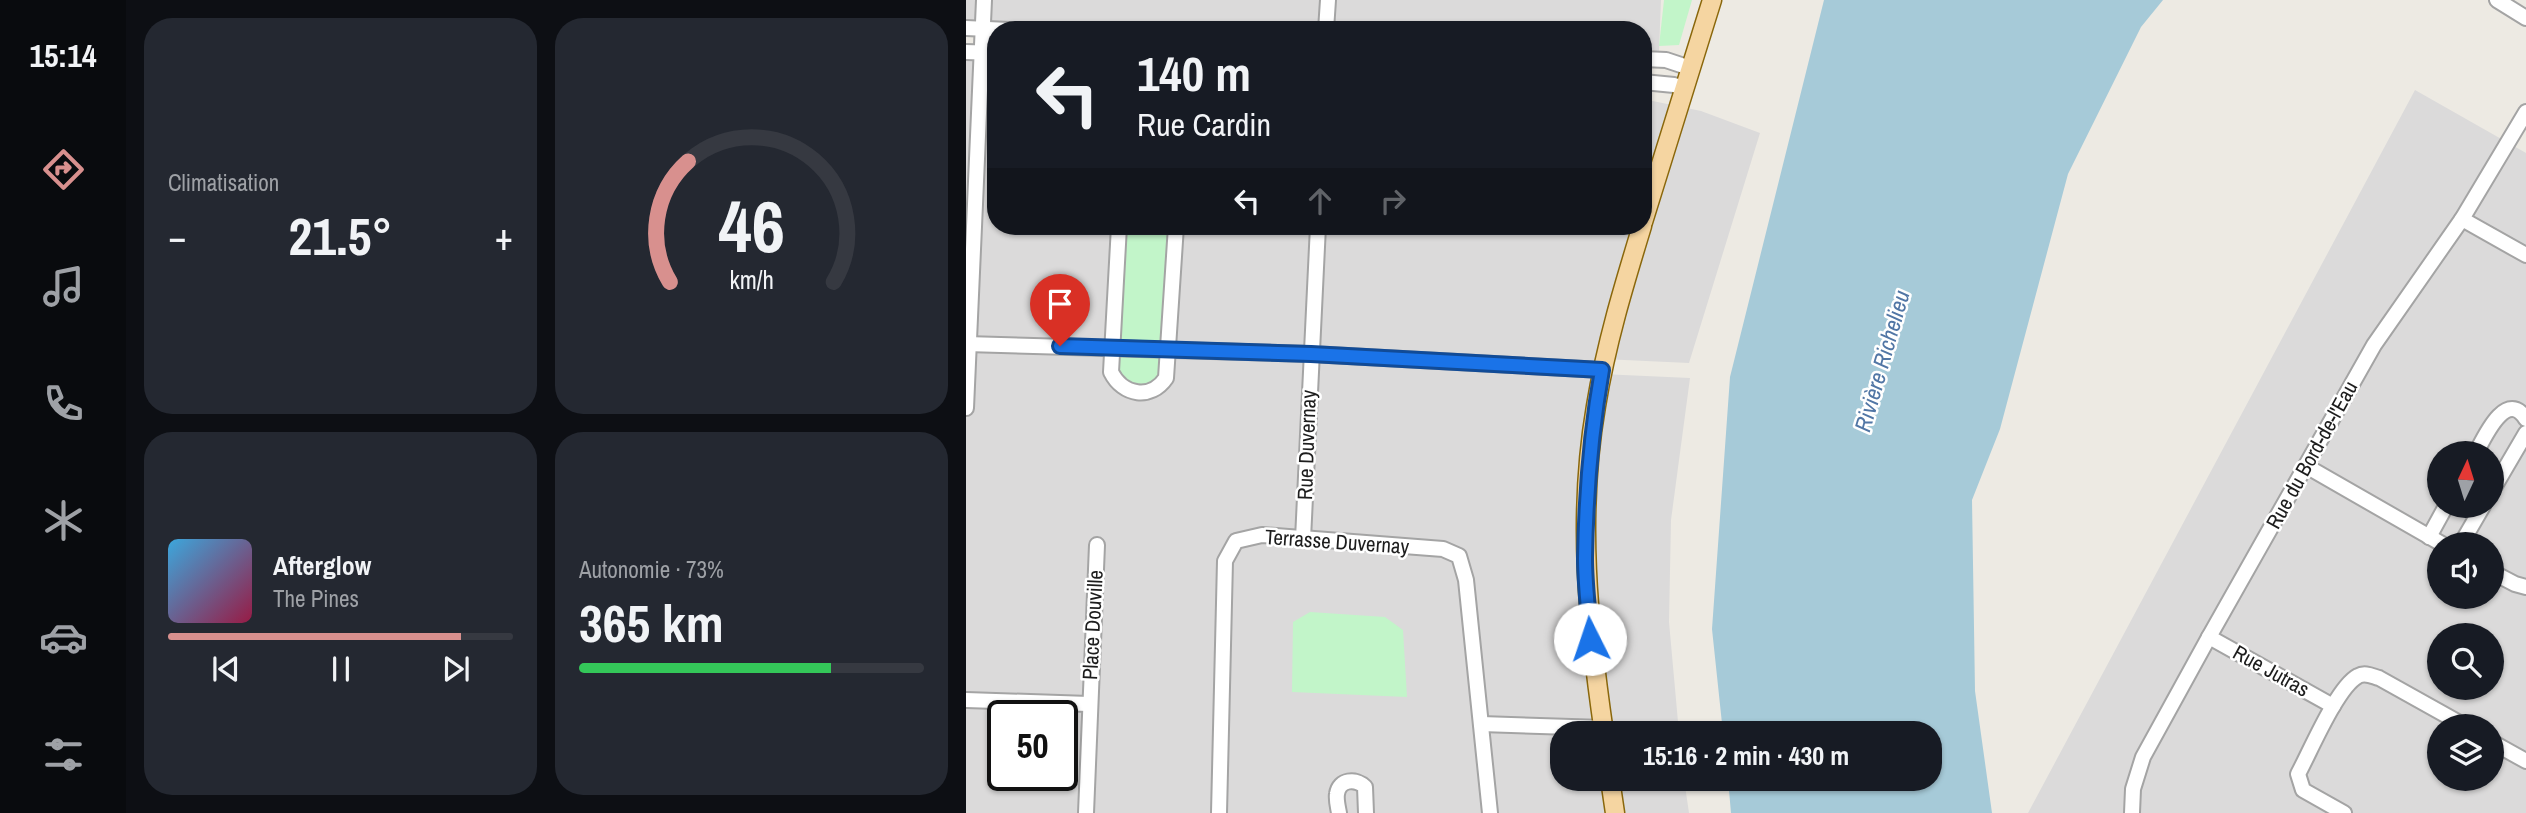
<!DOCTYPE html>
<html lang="fr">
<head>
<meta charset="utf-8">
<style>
	:root { --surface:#171b24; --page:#242831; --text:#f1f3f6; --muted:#9ea1a6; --line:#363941; --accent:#d8908e }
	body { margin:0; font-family:"Archivo Narrow",sans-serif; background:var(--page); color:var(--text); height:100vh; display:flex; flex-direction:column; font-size:26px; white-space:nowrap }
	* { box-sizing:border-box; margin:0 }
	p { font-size:23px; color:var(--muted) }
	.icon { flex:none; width:38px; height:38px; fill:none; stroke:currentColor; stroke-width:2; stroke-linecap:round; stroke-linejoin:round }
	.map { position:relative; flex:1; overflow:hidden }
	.drawer { display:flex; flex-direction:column; gap:18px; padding:18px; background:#0d0f14; width:840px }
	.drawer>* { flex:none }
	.top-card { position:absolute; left:21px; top:21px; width:665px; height:214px; border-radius:28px; box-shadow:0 2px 5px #0004; background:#171b24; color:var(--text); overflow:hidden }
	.needle { width:46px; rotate:4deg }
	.fabs { position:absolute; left:1461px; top:441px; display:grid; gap:14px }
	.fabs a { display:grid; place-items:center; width:77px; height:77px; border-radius:50%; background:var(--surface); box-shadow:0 2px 5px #0004; font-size:35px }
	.speed { position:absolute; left:21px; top:700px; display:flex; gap:14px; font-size:35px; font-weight:700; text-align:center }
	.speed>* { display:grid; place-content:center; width:91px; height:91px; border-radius:50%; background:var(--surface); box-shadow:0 2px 5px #0004; line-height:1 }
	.speed .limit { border:4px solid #111; border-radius:10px; background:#fff; color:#111 }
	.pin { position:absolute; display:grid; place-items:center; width:60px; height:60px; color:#fff; margin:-72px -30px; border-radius:50% 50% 50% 0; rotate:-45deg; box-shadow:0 0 7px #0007 }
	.pin .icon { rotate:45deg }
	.me { position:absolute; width:77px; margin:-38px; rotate:356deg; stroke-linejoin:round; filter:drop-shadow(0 0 5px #0008) }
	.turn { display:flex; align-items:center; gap:24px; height:147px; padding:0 35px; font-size:32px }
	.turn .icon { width:91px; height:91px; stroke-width:2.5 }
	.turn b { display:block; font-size:49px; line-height:60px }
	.lanes { display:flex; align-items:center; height:66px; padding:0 35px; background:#0003; justify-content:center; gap:35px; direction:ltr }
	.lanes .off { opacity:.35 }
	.big { font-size:52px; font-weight:700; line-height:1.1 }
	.drawer .tile { flex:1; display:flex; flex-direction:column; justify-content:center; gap:10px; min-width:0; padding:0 24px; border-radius:28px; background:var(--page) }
	.drawer .dial { align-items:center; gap:0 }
	.dial svg { height:182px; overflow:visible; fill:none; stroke:var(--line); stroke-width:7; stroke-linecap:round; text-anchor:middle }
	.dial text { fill:var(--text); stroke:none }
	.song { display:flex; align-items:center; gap:21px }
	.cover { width:84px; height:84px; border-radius:10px; background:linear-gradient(135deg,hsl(200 70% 55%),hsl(340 70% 35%)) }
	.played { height:7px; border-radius:4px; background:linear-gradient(90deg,var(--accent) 85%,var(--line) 85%) }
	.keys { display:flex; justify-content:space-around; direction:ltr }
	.heat { display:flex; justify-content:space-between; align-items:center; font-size:38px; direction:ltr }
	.charge { height:10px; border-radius:5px; background:linear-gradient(90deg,#34c759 73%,var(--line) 0) }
	.drawer .tiles { flex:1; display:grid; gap:18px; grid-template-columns:repeat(2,1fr) }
	.trip { position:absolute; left:584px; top:721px; width:392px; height:70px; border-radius:28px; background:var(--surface); box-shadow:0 2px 5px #0004; font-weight:700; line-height:70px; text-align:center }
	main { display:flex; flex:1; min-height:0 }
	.tab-bar { display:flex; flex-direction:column; width:126px; justify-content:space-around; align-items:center; background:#090b0e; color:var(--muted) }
	.tab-bar .icon { width:49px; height:49px }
	.tab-bar .current { color:var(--accent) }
	.tab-bar b { font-size:32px; color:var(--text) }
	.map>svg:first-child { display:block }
	.residential { fill:#dbdada; fill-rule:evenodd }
	.park { fill:#c2f5c9 }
	.water { fill:#a6cad8 }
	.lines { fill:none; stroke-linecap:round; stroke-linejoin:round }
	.minor-casing { stroke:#a4a4a4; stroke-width:18 }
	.major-casing { stroke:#8a670b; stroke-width:21 }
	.minor { stroke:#fff; stroke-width:14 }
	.major { stroke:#f5d5a1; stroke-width:18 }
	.route-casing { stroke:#114b97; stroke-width:18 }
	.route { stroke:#1a73e8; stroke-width:12 }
	.labels { text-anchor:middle; stroke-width:5; stroke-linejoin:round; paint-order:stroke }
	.street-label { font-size:21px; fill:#1d1d1d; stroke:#fff }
	.water-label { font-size:23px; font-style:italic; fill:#5176a5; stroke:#fff }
</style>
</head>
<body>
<main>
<nav class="tab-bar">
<b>15:14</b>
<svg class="icon current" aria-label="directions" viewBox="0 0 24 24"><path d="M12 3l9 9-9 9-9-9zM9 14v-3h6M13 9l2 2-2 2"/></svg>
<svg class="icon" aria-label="music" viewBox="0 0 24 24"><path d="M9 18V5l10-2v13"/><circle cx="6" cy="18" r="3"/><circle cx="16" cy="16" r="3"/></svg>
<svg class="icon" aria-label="phone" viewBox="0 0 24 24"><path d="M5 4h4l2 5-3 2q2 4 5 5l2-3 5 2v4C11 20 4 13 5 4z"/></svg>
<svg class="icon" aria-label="climate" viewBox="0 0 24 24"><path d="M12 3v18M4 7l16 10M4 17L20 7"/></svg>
<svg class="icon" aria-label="car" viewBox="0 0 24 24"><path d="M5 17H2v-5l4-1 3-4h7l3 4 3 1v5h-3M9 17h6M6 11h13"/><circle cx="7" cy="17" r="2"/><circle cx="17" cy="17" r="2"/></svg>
<svg class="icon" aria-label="filters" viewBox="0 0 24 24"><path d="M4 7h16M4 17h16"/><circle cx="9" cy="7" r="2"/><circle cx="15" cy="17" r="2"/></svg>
</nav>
<section class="drawer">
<div class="tiles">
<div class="tile"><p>Climatisation</p>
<div class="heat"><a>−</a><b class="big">21.5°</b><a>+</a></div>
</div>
<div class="tile dial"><svg viewBox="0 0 100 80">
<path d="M14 69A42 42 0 1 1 86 69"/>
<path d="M14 69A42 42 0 0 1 22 16" stroke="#d8908e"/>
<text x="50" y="56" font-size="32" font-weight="700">46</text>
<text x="50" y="72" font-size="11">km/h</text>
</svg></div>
<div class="tile">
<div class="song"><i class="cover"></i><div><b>Afterglow</b><p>The Pines</p></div></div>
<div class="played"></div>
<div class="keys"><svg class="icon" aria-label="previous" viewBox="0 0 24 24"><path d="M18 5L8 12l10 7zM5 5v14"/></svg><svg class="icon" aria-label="pause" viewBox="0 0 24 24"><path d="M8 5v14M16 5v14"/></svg><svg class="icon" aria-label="next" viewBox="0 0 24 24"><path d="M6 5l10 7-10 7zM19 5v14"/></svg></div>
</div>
<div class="tile"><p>Autonomie · 73%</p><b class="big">365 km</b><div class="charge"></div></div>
</div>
</section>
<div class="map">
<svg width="1560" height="813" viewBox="0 0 1560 813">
	<rect width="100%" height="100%" fill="#edeae3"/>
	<g class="residential">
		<polygon points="0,0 695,0 693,51 677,50 677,30 177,30 0,25"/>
		<polygon points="0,56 30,57 30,226 153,226 143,351 0,346"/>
		<path d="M 1449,90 L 1560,153 L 1560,813 L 1062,813 ZM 1474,453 L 1526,453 L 1526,506 L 1474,506 ZM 1474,544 L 1526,544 L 1526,597 L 1474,597 ZM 1474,635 L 1526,635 L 1526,688 L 1474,688 ZM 1474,726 L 1526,726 L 1526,779 L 1474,779 Z"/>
		<path d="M 677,99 L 735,111 L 794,133 L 723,363 L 637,359 L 635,369 L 321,360 L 724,378 L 705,520 L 703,622 L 713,733 L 597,733 L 597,779 L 718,779 L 723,813 L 0,813 L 0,351 L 143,354 L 204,383 L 208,374 L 203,349 L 215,226 L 677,226 ZM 37,716 L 96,716 L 96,775 L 37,775 Z"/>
	</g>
	<g class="park">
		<polygon points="698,0 726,0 713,45 693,46"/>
		<polygon points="156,226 211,226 205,372 184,392 149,377"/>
		<polygon points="344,612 419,617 437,630 441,697 326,692 327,622"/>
	</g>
	<polygon class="water" points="858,0 1197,0 1175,27 1102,174 1034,429 1006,500 1009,691 1026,813 765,813 762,779 964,779 964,733 757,733 746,629 764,377"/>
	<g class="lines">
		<defs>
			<g id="minor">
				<polyline points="1531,0 1560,18"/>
				<polyline points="0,28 43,30"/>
				<polyline points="360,30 362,0"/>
				<polyline points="0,52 30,53"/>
				<polyline points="677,59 700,60 724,68"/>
				<polyline points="677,82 708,85 718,88"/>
				<polyline points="1496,219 1560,255"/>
				<path d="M 153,226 L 145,372 C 157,396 185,400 200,378 L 210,226"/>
				<polyline points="0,344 345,354 636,370"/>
				<polyline points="0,408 18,0"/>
				<path d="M 1510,453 C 1518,438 1540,388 1560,419"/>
				<polyline points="1340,466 1476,544"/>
				<polyline points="1526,491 1560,433"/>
				<polyline points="1463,537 1480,506"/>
				<polyline points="337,539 352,226"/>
				<polyline points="1495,544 1517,506"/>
				<polyline points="1526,572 1549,584 1560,587"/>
				<polyline points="1243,637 1367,706"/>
				<polyline points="0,700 123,704"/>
				<polyline points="515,724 637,728"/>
				<polyline points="1526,742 1560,761"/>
				<polyline points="120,813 131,545"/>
				<polyline points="253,813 259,561 270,541 296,535 477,549 493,556 500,580 524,813"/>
				<path d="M 373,813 C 372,807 370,800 371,794 C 373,779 390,778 399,787 L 400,813"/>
				<polyline points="1166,813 1167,789 1177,757 1243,637 1408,345 1496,219 1560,112"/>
				<path d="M 1378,813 L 1337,790 L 1332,774 C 1344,752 1371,687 1392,676 C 1399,672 1406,676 1413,678 L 1499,726"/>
			</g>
			<g id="major">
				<polyline points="677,222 746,0"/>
				<path d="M 638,733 C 622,623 611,516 630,406 C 640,344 658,285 676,226"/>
				<polyline points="644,779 649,813"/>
			</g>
		</defs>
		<use href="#minor" class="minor-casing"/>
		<use href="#major" class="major-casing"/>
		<use href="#minor" class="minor"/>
		<use href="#major" class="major"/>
	</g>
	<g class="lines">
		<defs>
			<path id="route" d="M 94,346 L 345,354 L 636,370 C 625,432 620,495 619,558 C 619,586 623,612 624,639"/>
		</defs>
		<use href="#route" class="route-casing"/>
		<use href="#route" class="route"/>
	</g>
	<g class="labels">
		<g class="street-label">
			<text transform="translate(341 445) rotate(-88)" y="7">Rue Duvernay</text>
			<text transform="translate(1346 455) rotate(-61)" y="7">Rue du Bord-de-l'Eau</text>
			<text transform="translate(371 542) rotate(4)" y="7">Terrasse Duvernay</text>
			<text transform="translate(127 625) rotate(-87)" y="7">Place Douville</text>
			<text transform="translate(1305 671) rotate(29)" y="7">Rue Jutras</text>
		</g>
		<g class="water-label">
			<text transform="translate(916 361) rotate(-74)" y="8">Rivière Richelieu</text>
		</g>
	</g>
</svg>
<div class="fabs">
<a><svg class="needle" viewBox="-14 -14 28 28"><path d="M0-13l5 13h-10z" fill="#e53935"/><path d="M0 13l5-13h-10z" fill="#9ea1a6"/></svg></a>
<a><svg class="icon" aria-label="sound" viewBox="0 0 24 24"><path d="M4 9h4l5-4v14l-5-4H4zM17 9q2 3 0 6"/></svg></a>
<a><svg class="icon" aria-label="search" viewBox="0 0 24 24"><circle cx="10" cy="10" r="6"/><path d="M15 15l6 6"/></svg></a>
<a><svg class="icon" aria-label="layers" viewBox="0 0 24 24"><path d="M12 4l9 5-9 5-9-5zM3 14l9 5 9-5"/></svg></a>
</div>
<div class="speed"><div class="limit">50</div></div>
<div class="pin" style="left:94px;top:346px;background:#d93025"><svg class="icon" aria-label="arrive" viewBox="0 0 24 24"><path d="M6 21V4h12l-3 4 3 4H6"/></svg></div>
<svg class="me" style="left:624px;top:639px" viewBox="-20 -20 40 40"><circle r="19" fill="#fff"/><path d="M0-13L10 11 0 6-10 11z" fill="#1a73e8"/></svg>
<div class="trip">15:16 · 2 min · 430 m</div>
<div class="top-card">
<div class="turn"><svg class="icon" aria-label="left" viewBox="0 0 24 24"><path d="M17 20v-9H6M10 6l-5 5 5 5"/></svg><div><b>140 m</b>Rue Cardin</div></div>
<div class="lanes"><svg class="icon" aria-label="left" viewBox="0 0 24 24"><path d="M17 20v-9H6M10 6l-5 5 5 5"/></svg><svg class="icon off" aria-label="ahead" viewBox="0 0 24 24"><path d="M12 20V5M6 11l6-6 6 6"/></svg><svg class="icon off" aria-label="right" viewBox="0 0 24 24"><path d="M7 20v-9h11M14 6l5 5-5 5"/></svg></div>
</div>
</div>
</main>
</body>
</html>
